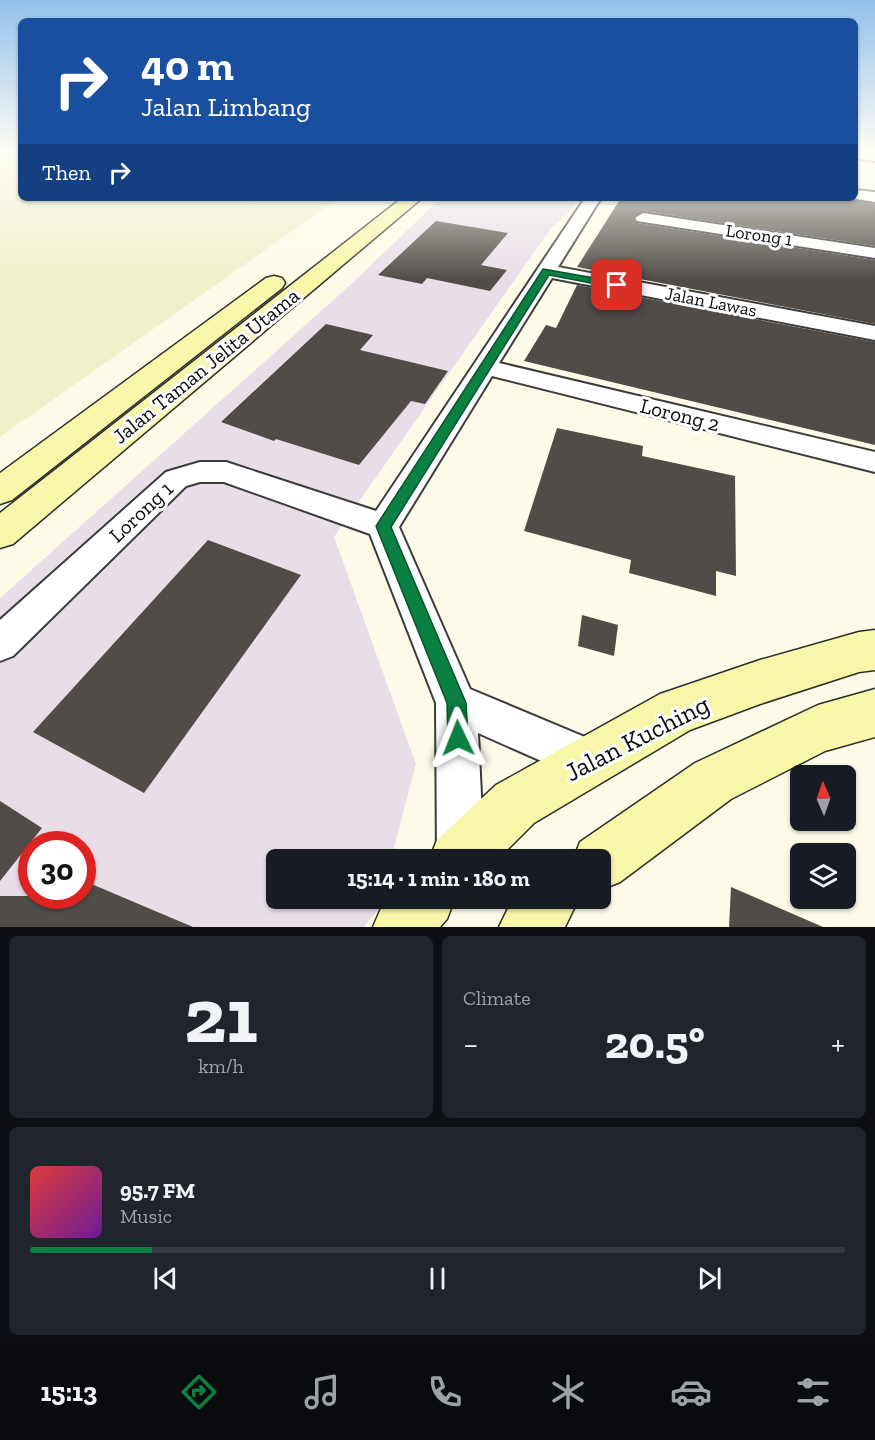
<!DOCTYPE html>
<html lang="en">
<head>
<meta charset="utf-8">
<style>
	:root { --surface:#171b24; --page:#20242c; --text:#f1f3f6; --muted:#9ea1a6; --line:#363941; --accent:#0b8043 }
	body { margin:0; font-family:"Zilla Slab",serif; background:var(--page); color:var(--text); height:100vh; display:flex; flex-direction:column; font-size:22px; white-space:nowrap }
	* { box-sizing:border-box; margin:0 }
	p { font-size:20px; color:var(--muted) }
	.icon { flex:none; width:33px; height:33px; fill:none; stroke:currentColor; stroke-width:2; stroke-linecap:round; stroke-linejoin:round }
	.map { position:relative; height:927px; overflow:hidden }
	.details { display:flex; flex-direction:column; gap:9px; padding:9px; background:#0d0f14; flex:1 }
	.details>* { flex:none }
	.banner { position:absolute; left:18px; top:18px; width:840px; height:183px; border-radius:9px; box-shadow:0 2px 4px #0004; background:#1a4fa0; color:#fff; overflow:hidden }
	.needle { width:39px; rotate:358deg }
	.controls { position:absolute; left:790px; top:765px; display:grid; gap:12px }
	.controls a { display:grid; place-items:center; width:66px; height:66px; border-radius:9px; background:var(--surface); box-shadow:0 2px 4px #0004; font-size:30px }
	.speed { position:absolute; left:18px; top:831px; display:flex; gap:12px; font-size:30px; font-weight:700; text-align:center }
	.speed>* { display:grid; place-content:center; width:78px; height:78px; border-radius:50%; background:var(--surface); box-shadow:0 2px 4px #0004; line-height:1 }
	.speed .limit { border:9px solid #d22; background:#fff; color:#111 }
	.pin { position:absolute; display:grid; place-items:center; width:51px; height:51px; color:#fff; margin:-26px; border-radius:12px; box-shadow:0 3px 9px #0006 }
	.me { position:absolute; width:66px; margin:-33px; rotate:358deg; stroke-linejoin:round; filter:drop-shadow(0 0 4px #0008) }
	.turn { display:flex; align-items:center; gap:21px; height:126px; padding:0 24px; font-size:27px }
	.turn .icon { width:78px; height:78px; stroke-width:2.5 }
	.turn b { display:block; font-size:42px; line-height:51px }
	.then { display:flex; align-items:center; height:57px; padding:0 24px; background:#0003; gap:12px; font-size:22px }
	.big { font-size:45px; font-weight:700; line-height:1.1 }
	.details .tile { flex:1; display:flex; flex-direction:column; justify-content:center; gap:9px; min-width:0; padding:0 21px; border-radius:9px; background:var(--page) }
	.details .dial { align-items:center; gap:0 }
	.dial b { font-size:78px; line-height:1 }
	.song { display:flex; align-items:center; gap:18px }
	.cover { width:72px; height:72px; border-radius:9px; background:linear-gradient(135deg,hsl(0 70% 55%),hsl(280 70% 35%)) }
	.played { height:6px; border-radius:3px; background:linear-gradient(90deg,var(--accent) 15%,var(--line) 15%) }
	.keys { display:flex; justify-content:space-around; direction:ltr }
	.heat { display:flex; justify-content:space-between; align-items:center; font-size:33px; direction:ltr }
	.details .tiles { flex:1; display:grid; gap:9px; grid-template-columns:1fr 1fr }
	.tile:last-child { grid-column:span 2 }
	.trip { position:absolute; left:266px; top:849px; width:345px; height:60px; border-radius:9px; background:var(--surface); box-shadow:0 2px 4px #0004; font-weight:700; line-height:60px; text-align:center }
	.tab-bar { display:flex; height:96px; justify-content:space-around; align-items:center; background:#090b0e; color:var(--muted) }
	.tab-bar .icon { width:42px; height:42px }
	.tab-bar .selected { color:var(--accent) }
	.tab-bar b { font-size:27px; color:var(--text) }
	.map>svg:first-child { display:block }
	.industrial { fill:#e8dee8; fill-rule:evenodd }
	.farmland { fill:#f0f0cb }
	.building { fill:#514c47 }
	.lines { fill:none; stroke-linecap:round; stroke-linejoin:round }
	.street-casing { stroke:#3c3c3c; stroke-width:4 }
	.secondary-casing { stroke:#2b2b2b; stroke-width:3 }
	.street { fill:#fff; fill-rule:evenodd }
	.secondary { fill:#f8f6a8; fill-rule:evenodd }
	.route { fill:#0b8043; stroke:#07532c; stroke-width:1.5 }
	.labels { text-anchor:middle; stroke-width:6; stroke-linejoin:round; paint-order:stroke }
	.far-street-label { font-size:18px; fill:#090909; stroke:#fff }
	.street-label { font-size:21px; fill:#090909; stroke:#fff }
	.near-street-label { font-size:26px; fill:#090909; stroke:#fff }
</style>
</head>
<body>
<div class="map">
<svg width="875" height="927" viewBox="0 0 875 927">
	<rect width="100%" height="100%" fill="#fdfbe8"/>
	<path class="industrial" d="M 441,198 L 580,198 L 573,209 L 551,228 L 334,537 L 416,764 L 391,859 L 276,860 L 276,898 L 380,899 L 377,911 L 364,927 L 0,927 L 0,598 L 349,286 ZM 32,844 L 82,844 L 82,896 L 32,896 Z"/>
	<polygon class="farmland" points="0,150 21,150 21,198 339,198 0,437"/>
	<g class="building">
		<polygon points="621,198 848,198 875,204 875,246 643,211 633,218 637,223 875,260 875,324 577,267"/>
		<polygon points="436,221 508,233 481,265 507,270 490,291 427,278 422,284 378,275"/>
		<polygon points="577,285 875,342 875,445 524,361 546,325 556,328"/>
		<polygon points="326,324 373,335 360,350 448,371 425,404 411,401 359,465 276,439 274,441 221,422"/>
		<polygon points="557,428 643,446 642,456 735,476 736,576 716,571 716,596 629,573 631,560 524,531"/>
		<polygon points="208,540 301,575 144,793 33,732"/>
		<polygon points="582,615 618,625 614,656 578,646"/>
		<polygon points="0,801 42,828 0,881"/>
		<polygon points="82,880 193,927 0,927 0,896 82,896"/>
		<polygon points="731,887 823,927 729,927"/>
	</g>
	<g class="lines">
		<defs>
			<g id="street">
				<polygon points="855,150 875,153 875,161 855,158"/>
				<polygon points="855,190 875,192 875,202 850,198 855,198"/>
				<polygon points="585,198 601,198 558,267 875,326 875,340 552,278 499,363 875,452 875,472 492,376 399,527 470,689 604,745 611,760 604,775 589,782 478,733 484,856 483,860 437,860 436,703 370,534 224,482 200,482 186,486 13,656 0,661 0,620 166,472 200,462 226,462 376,511"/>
				<polygon points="643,213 875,248 875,258 637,221 635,218"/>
			</g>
			<g id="secondary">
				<polygon points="402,198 422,198 13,544 0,548 0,513"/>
				<polygon points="274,276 282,278 285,283 282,288 12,500 0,504 0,473 266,278"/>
				<polygon points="875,630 875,670 859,672 760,704 690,730 534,823 497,860 429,860 437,840 496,785 660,694 760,660 859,632"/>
				<polygon points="875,689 875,737 825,751 731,799 620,882 600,890 600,860 573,860 580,842 695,763 818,705"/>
				<polygon points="388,898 455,898 447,919 440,927 373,927 382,906"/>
				<polygon points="513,898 579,898 565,927 499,927"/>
			</g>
		</defs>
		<use href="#street" class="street-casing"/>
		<use href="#secondary" class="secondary-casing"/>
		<use href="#street" class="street"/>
		<use href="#secondary" class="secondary"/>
	</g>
	<linearGradient id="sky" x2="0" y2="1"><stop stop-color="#92c0eb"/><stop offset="0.54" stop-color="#fefdf5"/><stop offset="1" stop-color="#fefdf5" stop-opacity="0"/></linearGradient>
	<rect width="875" height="280" fill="url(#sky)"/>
	<polygon class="route" points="543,269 617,282 622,285 617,288 549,275 391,527 466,703 468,738 465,745 458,748 451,745 448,738 447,703 376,526"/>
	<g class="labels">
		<g class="far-street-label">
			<text transform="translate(759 235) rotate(8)" y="6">Lorong 1</text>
			<text transform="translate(711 302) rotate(11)" y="6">Jalan Lawas</text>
		</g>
		<g class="street-label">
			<text transform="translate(206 366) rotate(-39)" y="7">Jalan Taman Jelita Utama</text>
			<text transform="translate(680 415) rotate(14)" y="7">Lorong 2</text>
			<text transform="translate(141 512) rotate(-43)" y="7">Lorong 1</text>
		</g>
		<g class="near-street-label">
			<text transform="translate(637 738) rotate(-27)" y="9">Jalan Kuching</text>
		</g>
	</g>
</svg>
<div class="controls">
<a><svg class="needle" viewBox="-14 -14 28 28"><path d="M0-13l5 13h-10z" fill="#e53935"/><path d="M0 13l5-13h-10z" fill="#9ea1a6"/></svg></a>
<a><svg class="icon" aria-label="layers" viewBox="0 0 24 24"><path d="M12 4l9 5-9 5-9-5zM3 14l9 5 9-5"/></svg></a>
</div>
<div class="speed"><div class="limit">30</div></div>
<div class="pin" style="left:617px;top:285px;background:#d93025"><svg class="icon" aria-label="arrive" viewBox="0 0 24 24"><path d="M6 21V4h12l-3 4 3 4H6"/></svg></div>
<svg class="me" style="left:458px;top:738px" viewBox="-20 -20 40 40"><path d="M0-17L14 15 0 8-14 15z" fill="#0b8043" stroke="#fff" stroke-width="4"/></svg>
<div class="trip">15:14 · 1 min · 180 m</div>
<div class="banner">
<div class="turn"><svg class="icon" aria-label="right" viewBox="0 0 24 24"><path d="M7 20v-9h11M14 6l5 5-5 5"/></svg><div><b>40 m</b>Jalan Limbang</div></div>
<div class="then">Then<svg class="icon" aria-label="right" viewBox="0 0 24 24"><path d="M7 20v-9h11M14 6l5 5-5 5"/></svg></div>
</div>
</div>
<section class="details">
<div class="tiles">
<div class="tile dial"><b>21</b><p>km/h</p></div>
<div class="tile"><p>Climate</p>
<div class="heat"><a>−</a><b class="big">20.5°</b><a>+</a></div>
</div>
<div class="tile">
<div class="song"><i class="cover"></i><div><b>95.7 FM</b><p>Music</p></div></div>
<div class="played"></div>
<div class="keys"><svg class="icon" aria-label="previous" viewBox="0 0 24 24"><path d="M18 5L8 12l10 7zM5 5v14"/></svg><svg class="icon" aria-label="pause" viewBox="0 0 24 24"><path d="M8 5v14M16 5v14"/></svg><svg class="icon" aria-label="next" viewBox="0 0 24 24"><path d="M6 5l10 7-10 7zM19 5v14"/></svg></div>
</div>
</div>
</section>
<nav class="tab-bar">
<b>15:13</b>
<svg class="icon selected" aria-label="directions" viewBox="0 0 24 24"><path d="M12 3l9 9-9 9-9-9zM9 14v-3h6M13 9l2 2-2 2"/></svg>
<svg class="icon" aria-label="music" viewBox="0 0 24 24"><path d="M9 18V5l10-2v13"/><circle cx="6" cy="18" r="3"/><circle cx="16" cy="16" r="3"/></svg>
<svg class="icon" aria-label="phone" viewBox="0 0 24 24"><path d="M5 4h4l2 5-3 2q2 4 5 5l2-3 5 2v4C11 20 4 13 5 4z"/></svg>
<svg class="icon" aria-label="climate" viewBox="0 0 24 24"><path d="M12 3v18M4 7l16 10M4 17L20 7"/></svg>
<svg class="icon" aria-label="car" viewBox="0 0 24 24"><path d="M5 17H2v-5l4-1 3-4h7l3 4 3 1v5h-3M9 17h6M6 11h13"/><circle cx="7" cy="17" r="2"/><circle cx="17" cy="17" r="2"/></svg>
<svg class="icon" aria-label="filters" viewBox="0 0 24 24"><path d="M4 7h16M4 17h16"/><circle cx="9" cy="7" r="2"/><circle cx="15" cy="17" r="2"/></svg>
</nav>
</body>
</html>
